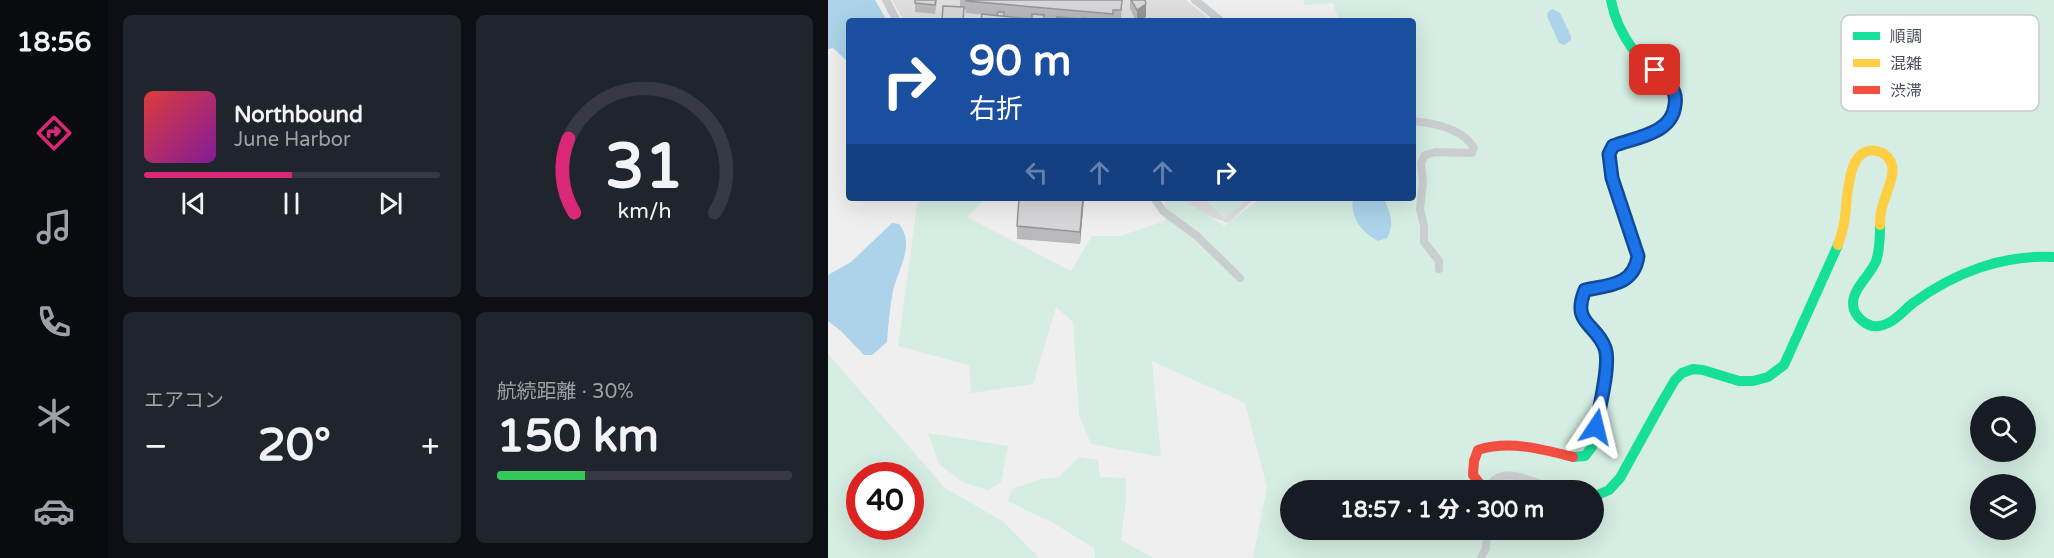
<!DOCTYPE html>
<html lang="ja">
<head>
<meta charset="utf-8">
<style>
	:root { --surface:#171b24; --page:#20242c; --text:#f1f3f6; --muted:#9ea1a6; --line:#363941; --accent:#db2777 }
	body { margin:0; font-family:"Varela Round","Noto Sans JP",sans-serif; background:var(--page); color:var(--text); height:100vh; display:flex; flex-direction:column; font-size:22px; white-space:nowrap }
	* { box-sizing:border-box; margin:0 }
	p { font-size:20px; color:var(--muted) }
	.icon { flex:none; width:33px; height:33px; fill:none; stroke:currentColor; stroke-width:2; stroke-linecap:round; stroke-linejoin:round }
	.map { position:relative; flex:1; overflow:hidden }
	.sheet { display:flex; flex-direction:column; gap:15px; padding:15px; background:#0d0f14; width:720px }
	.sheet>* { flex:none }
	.guide { position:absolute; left:18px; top:18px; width:570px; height:183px; border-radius:6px; box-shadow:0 6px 24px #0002; background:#1a4fa0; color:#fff; overflow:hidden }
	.buttons { position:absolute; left:1142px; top:396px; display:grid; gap:12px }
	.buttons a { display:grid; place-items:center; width:66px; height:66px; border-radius:50%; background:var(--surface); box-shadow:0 6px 24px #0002; font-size:30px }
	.speed { position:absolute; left:18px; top:462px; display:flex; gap:12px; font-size:30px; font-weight:700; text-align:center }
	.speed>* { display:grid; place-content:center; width:78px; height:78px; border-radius:50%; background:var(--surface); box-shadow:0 6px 24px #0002; line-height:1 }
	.speed .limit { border:9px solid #d22; background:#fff; color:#111 }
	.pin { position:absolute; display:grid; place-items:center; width:51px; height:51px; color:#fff; margin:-26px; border-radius:12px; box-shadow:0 3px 9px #0006 }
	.me { position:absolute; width:66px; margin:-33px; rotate:10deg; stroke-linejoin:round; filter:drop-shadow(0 0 4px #0008) }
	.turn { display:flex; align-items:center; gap:21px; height:126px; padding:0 24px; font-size:27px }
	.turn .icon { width:78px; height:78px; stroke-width:2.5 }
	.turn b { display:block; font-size:42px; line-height:51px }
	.lanes { display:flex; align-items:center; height:57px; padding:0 24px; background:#0003; justify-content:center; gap:30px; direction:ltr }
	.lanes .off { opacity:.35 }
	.big { font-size:45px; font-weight:800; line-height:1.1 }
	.sheet .widget { flex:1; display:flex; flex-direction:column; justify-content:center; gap:9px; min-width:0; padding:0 21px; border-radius:9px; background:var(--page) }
	.sheet .dial { align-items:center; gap:0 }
	.dial svg { height:156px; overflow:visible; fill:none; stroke:var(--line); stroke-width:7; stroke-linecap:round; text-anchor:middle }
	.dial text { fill:var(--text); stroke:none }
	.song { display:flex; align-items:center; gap:18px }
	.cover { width:72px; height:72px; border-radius:9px; background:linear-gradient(135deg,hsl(0 70% 55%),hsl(290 70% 35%)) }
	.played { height:6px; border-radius:3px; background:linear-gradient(90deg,var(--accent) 50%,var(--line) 50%) }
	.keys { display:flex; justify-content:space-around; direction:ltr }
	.heat { display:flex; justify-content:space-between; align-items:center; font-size:33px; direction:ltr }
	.charge { height:9px; border-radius:4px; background:linear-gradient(90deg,#34c759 30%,var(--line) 0) }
	.sheet .tiles { flex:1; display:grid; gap:15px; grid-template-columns:repeat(2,1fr) }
	.trip { position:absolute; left:452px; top:480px; width:324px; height:60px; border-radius:30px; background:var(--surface); box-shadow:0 6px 24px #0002; font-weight:800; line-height:60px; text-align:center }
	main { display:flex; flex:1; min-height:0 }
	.tabs { display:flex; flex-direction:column; width:108px; justify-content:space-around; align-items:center; background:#090b0e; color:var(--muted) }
	.tabs .icon { width:42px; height:42px }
	.tabs .active { color:var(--accent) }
	.tabs b { font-size:27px; color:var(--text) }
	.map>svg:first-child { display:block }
	.education { fill:#dededf }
	.green { fill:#d5ede2; fill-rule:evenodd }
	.water { fill:#acd3e9 }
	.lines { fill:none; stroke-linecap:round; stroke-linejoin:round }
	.street { stroke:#cbced0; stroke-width:8 }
	.fast { stroke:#16e098; stroke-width:10 }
	.slow { stroke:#ffcf43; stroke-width:10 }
	.jam { stroke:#f24e42; stroke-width:10 }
	.wall { fill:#b9b9bb }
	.shaded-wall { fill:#969698 }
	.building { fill:#d7d7d9; stroke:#969698; stroke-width:1.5 }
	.route-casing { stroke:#114b97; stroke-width:15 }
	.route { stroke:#1a73e8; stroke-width:10 }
	.key { fill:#fff; stroke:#c8cace; stroke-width:1.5 }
	.key-label { font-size:16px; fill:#484f5b }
</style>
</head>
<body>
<main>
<nav class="tabs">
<b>18:56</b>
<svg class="icon active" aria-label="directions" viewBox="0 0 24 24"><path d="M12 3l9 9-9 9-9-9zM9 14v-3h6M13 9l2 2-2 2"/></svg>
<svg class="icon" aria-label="music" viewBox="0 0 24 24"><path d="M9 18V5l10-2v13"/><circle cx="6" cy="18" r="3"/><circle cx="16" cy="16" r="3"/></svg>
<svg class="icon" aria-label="phone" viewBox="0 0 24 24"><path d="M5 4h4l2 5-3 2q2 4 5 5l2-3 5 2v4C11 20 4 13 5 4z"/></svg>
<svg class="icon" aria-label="climate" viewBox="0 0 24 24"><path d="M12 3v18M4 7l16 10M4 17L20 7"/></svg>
<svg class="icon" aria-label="car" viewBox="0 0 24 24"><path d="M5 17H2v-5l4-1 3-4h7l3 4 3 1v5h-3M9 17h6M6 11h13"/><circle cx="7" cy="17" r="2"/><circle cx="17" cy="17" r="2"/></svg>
</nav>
<section class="sheet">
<div class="tiles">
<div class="widget">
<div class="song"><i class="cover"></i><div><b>Northbound</b><p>June Harbor</p></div></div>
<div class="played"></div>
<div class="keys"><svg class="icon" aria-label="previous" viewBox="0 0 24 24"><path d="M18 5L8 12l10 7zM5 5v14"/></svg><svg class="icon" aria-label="pause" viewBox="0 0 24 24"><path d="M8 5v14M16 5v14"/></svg><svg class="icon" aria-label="next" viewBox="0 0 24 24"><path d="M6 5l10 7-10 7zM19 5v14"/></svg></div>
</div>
<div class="widget dial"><svg viewBox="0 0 100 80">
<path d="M14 69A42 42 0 1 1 86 69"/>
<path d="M14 69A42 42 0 0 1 11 31" stroke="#db2777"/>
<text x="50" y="56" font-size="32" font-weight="700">31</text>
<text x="50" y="72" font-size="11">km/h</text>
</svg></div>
<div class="widget"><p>エアコン</p>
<div class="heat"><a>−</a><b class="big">20°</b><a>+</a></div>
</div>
<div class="widget"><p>航続距離 · 30%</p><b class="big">150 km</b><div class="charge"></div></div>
</div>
</section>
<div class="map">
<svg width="1226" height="558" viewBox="0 0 1226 558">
	<rect width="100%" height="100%" fill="#f0efef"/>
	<g class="education">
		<polygon points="64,0 358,0 384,21 76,21"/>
		<polygon points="333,198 427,198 400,223"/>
	</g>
	<g class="green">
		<path d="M 475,0 L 1226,0 L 1226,558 L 425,558 L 439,487 L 417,403 L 324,361 L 333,457 L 263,444 L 251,415 L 245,322 L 228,307 L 205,384 L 143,393 L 141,365 L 70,346 L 90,198 L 158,198 L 139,217 L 243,271 L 264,236 L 292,236 L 337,221 L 337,200 L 359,202 L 396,226 L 433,198 L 585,198 L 585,21 L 511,21 L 505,3 L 477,5 ZM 1152,406 L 1197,406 L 1197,452 L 1152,452 ZM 1152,484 L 1197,484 L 1197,530 L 1152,530 ZM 462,490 L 765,490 L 765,530 L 462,530 Z"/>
		<polygon points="376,198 421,198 397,219"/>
		<path d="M 0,354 L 117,488 L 176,522 L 211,558 L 0,558 ZM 32,476 L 82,476 L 82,526 L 32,526 Z"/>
		<polygon points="100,433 180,446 173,482 160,490 136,483 111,464"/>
		<polygon points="251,457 270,460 272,477 298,478 298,501 293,540 325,558 267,558 266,548 222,521 199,511 180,501 184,489 213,479 231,477"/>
	</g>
	<g class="water">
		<polygon points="0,0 47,0 59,21 21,21 21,63 5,48 0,49"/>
		<polygon points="724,9 732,13 743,36 743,40 736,45 731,43 719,16 720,12"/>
		<path d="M 525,198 L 556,198 C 562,213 567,224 559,238 L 550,241 C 533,231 522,218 525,198 Z"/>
		<path d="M 64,223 L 71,224 C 88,245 70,268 65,291 C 62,307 60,325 59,342 L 44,355 L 36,355 L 13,331 L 0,321 L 0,275 L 23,262 Z"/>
	</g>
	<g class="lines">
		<g class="street">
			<polyline points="58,0 69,21"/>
			<polyline points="367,0 393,21"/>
			<path d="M 585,121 C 606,123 635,129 646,148 L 644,153 L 608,152 L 597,155 L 593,163 L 595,182 L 592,209 L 596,226 L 596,242 L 611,261 L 611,269"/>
			<polyline points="326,198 335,211 369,236 412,278"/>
			<path d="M 659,490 C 671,462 707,482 727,490"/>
			<polyline points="653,558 658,548 659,530"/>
		</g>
		<g class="fast">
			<path d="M 1052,225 C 1052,237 1052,250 1048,261 C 1042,276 1024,289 1025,305 C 1026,317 1040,328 1051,326 C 1065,324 1075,311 1085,303 C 1126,273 1175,254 1226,257"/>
			<path d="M 745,457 L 757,456 L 764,447 L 780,357 C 769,329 747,324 757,290 C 783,285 803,285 810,256 L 784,178 L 781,154 L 785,146 C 802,140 823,137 837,126 C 842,122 845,116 846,110 C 852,82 821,68 806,51 C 795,36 786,18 783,0"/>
			<polyline points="765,497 781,490 792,478 834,402 847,380 854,373 865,369 875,370 911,381 925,381 940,377 956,365 1010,245"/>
		</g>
		<path class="slow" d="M 1010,245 C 1013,236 1016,227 1017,217 C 1020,195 1019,138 1055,153 C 1073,166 1061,184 1056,201 C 1053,209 1052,217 1052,225"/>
		<path class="jam" d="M 657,490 L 645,475 L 646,461 L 650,450 C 681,440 714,449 745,457"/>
	</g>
	<g class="wall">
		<polygon points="82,0 109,0 107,14 87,12 87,0"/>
		<polygon points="132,0 294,0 293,21 216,21 138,13 138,10 136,10 132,7"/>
		<polygon points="302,0 317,0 318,17 311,21 308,21 302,9"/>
		<polygon points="256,198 252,244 189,239 189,226"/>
	</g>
	<g class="shaded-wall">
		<polygon points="318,4 318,17 311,21 309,21 309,10"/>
		<polygon points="255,198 256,198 252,244 252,232"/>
	</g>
	<g class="building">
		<polygon points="87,0 108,0 107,5 87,3"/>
		<polygon points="138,0 294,0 293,10 285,10 285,14 138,1"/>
		<polygon points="303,0 317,0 318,4 309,10"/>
		<polygon points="115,6 136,7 135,21 114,21"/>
		<polygon points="170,12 176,12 176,16 169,16"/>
		<polygon points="154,14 201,19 201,21 153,21"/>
		<polygon points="204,14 216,15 215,21 204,21"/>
		<polygon points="229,17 252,19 252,21 228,21"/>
		<polygon points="255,18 271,20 271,21 255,21"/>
		<polygon points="191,198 255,198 252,232 189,226"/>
	</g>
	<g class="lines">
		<defs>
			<path id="route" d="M 768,427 C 771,408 783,364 777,348 C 768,323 743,324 757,290 C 782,285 806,285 810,256 L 784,178 L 781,154 L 785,146 C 808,137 844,134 847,105 C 848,99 847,92 843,87 C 839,81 832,76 827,70"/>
		</defs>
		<use href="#route" class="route-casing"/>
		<use href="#route" class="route"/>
	</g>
	<rect x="1013" y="15" width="198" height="96" rx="9" class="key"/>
	<rect x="1025" y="32" width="27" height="8" fill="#16e098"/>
	<rect x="1025" y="59" width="27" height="8" fill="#ffcf43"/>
	<rect x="1025" y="86" width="27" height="8" fill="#f24e42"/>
	<g class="key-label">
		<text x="1062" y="42">順調</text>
		<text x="1062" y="69">混雑</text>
		<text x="1062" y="96">渋滞</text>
	</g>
</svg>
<div class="buttons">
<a><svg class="icon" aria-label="search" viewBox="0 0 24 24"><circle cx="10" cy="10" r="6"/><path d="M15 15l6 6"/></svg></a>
<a><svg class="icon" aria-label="layers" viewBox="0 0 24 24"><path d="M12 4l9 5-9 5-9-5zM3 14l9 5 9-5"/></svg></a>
</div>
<div class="speed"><div class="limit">40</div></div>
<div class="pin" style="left:827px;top:70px;background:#d93025"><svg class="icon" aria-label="arrive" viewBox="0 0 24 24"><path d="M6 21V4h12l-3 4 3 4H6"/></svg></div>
<svg class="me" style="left:768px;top:427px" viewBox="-20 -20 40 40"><path d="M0-17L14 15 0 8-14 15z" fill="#1a73e8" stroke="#fff" stroke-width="4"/></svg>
<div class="trip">18:57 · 1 分 · 300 m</div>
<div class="guide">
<div class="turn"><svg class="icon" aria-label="right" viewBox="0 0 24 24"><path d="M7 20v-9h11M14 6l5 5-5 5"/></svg><div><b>90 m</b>右折</div></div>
<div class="lanes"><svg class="icon off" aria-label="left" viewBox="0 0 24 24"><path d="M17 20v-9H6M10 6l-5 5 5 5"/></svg><svg class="icon off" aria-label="ahead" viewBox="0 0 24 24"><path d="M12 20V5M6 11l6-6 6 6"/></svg><svg class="icon off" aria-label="ahead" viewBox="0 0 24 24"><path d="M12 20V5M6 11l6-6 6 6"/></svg><svg class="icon" aria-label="right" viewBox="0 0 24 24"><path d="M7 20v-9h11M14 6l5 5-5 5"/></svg></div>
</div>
</div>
</main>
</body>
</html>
